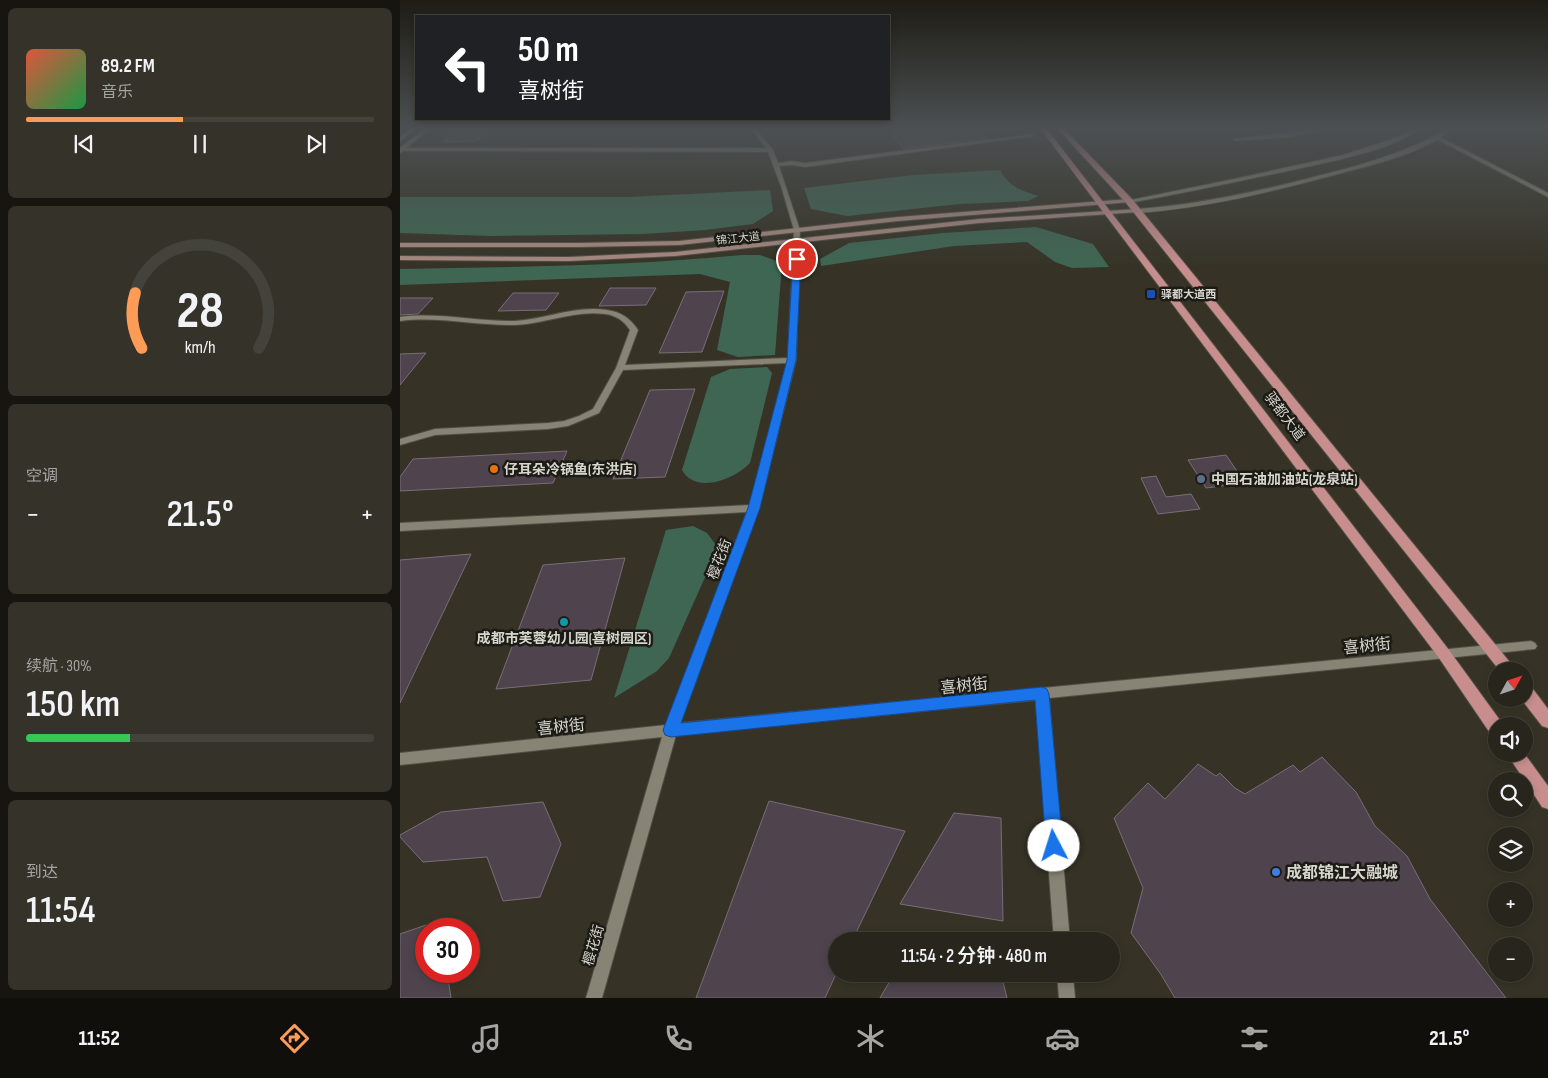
<!DOCTYPE html>
<html lang="zh">
<head>
<meta charset="utf-8">
<style>
	:root { --surface:#28261c; --page:#343229; --text:#f1f3f6; --muted:#a5a5a3; --line:#44433b; --accent:#fe9c57 }
	body { margin:0; font-family:"Sofia Sans Condensed","Noto Sans SC",sans-serif; background:var(--page); color:var(--text); height:100vh; display:flex; flex-direction:column; font-size:19px; white-space:nowrap }
	* { box-sizing:border-box; margin:0 }
	p { font-size:16px; color:var(--muted) }
	.icon { flex:none; width:28px; height:28px; fill:none; stroke:currentColor; stroke-width:2; stroke-linecap:round; stroke-linejoin:round }
	.map { position:relative; flex:1; overflow:hidden }
	.sheet { display:flex; flex-direction:column; gap:8px; padding:8px; background:#16150f; width:400px }
	.sheet>* { flex:none }
	.hud { position:absolute; left:15px; top:15px; width:475px; height:105px; border-radius:0px; box-shadow:0 2px 8px #0003,0 0 0 1px var(--line); background:#202124; color:#fff; overflow:hidden }
	.needle { width:32px; rotate:50deg }
	.buttons { position:absolute; left:1088px; top:662px; display:grid; gap:10px }
	.buttons a { display:grid; place-items:center; width:45px; height:45px; border-radius:50%; background:var(--surface); box-shadow:0 2px 8px #0003,0 0 0 1px var(--line); font-size:25px }
	.speed { position:absolute; left:15px; top:918px; display:flex; gap:10px; font-size:25px; font-weight:700; text-align:center }
	.speed>* { display:grid; place-content:center; width:65px; height:65px; border-radius:50%; background:var(--surface); box-shadow:0 2px 8px #0003,0 0 0 1px var(--line); line-height:1 }
	.speed .limit { border:8px solid #d22; background:#fff; color:#111 }
	.pin { position:absolute; display:grid; place-items:center; width:42px; height:42px; color:#fff; margin:-21px; border:2px solid #fff; border-radius:50%; box-shadow:0 1px 5px #0007 }
	.me { position:absolute; width:55px; margin:-28px; rotate:355deg; stroke-linejoin:round; filter:drop-shadow(0 0 4px #0008) }
	.turn { display:flex; align-items:center; gap:18px; height:105px; padding:0 20px; font-size:22px }
	.turn .icon { width:65px; height:65px; stroke-width:2.5 }
	.turn b { display:block; font-size:35px; line-height:42px }
	.big { font-size:38px; font-weight:600; line-height:1.1 }
	.sheet .tile { flex:1; display:flex; flex-direction:column; justify-content:center; gap:8px; min-width:0; padding:0 18px; border-radius:8px; background:var(--page) }
	.sheet .dial { align-items:center; gap:0 }
	.dial svg { height:130px; overflow:visible; fill:none; stroke:var(--line); stroke-width:7; stroke-linecap:round; text-anchor:middle }
	.dial text { fill:var(--text); stroke:none }
	.song { display:flex; align-items:center; gap:15px }
	.cover { width:60px; height:60px; border-radius:8px; background:linear-gradient(135deg,hsl(10 70% 55%),hsl(140 70% 35%)) }
	.played { height:5px; border-radius:2px; background:linear-gradient(90deg,var(--accent) 45%,var(--line) 45%) }
	.keys { display:flex; justify-content:space-around; direction:ltr }
	.heat { display:flex; justify-content:space-between; align-items:center; font-size:28px; direction:ltr }
	.charge { height:8px; border-radius:4px; background:linear-gradient(90deg,#34c759 30%,var(--line) 0) }
	.trip { position:absolute; left:428px; top:932px; width:292px; height:50px; border-radius:25px; background:var(--surface); box-shadow:0 2px 8px #0003,0 0 0 1px var(--line); font-weight:600; line-height:50px; text-align:center }
	.menu { display:flex; height:80px; justify-content:space-around; align-items:center; background:#100f0b; color:var(--muted) }
	.menu .icon { width:35px; height:35px }
	.menu .on { color:var(--accent) }
	.menu b { font-size:22px; color:var(--text) }
	main { display:flex; flex:1; min-height:0 }
	.map>svg:first-child { display:block }
	.green { fill:#3f6653 }
	.building { fill:#4f444d; stroke:#796d77 }
	.lines { fill:none; stroke-linecap:round; stroke-linejoin:round }
	.minor-casing { stroke:#514f44; stroke-width:2 }
	.tertiary-casing { stroke:#514f44; stroke-width:2 }
	.secondary-casing { stroke:#514f44; stroke-width:2 }
	.primary-casing { stroke:#514f44; stroke-width:2 }
	.minor { fill:#878475; fill-rule:evenodd }
	.tertiary { fill:#878475; fill-rule:evenodd }
	.secondary { fill:#a88981; fill-rule:evenodd }
	.primary { fill:#c88e8e; fill-rule:evenodd }
	.route { fill:#1a73e8; stroke:#114b97 }
	.transit-dot { fill:#1a4fb4; stroke:#1c1b15; stroke-width:2 }
	.food-dot { fill:#e8710a; stroke:#1c1b15; stroke-width:2 }
	.service-dot { fill:#5c6f8a; stroke:#1c1b15; stroke-width:2 }
	.culture-dot { fill:#0f9aa8; stroke:#1c1b15; stroke-width:2 }
	.shop-dot { fill:#3f7fe0; stroke:#1c1b15; stroke-width:2 }
	.labels { text-anchor:middle; stroke-width:5; stroke-linejoin:round; paint-order:stroke }
	.far-street-label { font-size:11px; fill:#d7d6ce; stroke:#1c1b15 }
	.far-poi-label { font-size:11px; font-weight:bold; fill:#d7d6ce; stroke:#1c1b15; text-anchor:start }
	.street-label { font-size:14px; fill:#d7d6ce; stroke:#1c1b15 }
	.poi-label { font-size:14px; font-weight:bold; fill:#d7d6ce; stroke:#1c1b15; text-anchor:start }
	.near-street-label { font-size:16px; fill:#d7d6ce; stroke:#1c1b15 }
	.near-poi-label { font-size:16px; font-weight:bold; fill:#d7d6ce; stroke:#1c1b15; text-anchor:start }
</style>
</head>
<body>
<main>
<section class="sheet">
<div class="tile">
<div class="song"><i class="cover"></i><div><b>89.2 FM</b><p>音乐</p></div></div>
<div class="played"></div>
<div class="keys"><svg class="icon" aria-label="previous" viewBox="0 0 24 24"><path d="M18 5L8 12l10 7zM5 5v14"/></svg><svg class="icon" aria-label="pause" viewBox="0 0 24 24"><path d="M8 5v14M16 5v14"/></svg><svg class="icon" aria-label="next" viewBox="0 0 24 24"><path d="M6 5l10 7-10 7zM19 5v14"/></svg></div>
</div>
<div class="tile dial"><svg viewBox="0 0 100 80">
<path d="M14 69A42 42 0 1 1 86 69"/>
<path d="M14 69A42 42 0 0 1 10 35" stroke="#fe9c57"/>
<text x="50" y="56" font-size="32" font-weight="700">28</text>
<text x="50" y="72" font-size="11">km/h</text>
</svg></div>
<div class="tile"><p>空调</p>
<div class="heat"><a>−</a><b class="big">21.5°</b><a>+</a></div>
</div>
<div class="tile"><p>续航 · 30%</p><b class="big">150 km</b><div class="charge"></div></div>
<div class="tile"><p>到达</p><b class="big">11:54</b></div>
</section>
<div class="map">
<svg width="1148" height="998" viewBox="0 0 1148 998">
	<rect width="100%" height="100%" fill="#363326"/>
	<g class="green">
		<path d="M 600,170 C 610,187 619,190 638,196 L 628,201 L 560,204 L 447,216 L 411,209 L 404,188 L 513,175 Z"/>
		<polygon points="370,190 373,211 353,224 305,230 243,234 91,236 0,233 0,197 228,197"/>
		<polygon points="636,227 693,244 709,267 672,268 655,262 627,242 554,246 421,266 420,259 449,243 543,233"/>
		<path d="M 342,255 L 360,255 L 382,263 L 375,355 L 338,357 L 317,350 L 330,282 L 300,274 L 0,285 L 0,269 C 114,267 229,266 342,255 Z"/>
		<path d="M 367,367 L 372,373 L 350,463 C 335,479 296,495 282,470 L 311,377 L 330,369 Z"/>
		<polygon points="293,526 307,533 318,548 269,658 257,671 214,698 266,530"/>
	</g>
	<g class="building">
		<polygon points="59,128 90,128 77,141 43,142"/>
		<polygon points="489,128 578,128 589,138 503,149"/>
		<polygon points="210,288 256,288 246,305 199,306"/>
		<polygon points="324,291 302,352 259,353 286,292"/>
		<polygon points="113,293 159,293 146,310 98,311"/>
		<polygon points="0,298 33,298 18,314 0,315"/>
		<polygon points="26,353 0,385 0,354"/>
		<polygon points="295,389 265,477 213,479 250,390"/>
		<polygon points="167,451 153,483 0,491 0,477 13,459"/>
		<polygon points="826,455 845,483 806,488 788,460"/>
		<polygon points="756,476 766,497 791,494 800,509 758,514 741,478"/>
		<polygon points="71,554 0,703 0,560"/>
		<polygon points="225,558 191,680 96,689 143,565"/>
		<polygon points="922,757 956,792 975,826 1007,856 1030,899 1106,998 775,998 760,973 731,933 743,888 714,818 748,783 765,799 798,764 816,776 820,773 835,788 845,794 893,765 900,772"/>
		<polygon points="369,801 505,831 452,941 436,941 436,974 425,998 296,998"/>
		<polygon points="143,802 161,844 140,897 103,901 87,857 23,862 0,837 0,835 41,812"/>
		<polygon points="554,813 601,818 603,921 500,904"/>
		<polygon points="26,925 26,971 47,971 51,998 0,998 0,934"/>
		<polygon points="494,974 601,974 607,998 480,998"/>
	</g>
	<g class="lines">
		<defs>
			<g id="minor">
				<path d="M 351,128 L 355,128 L 373,150 L 378,163 L 392,161 L 405,163 L 632,134 L 635,136 L 405,167 L 392,165 L 379,166 L 400,230 L 396,360 L 359,508 L 280,723 L 1131,641 L 1135,643 L 1137,646 L 1135,649 L 649,698 L 670,941 L 654,941 L 636,700 L 276,735 L 202,998 L 186,998 L 262,737 L 0,765 L 0,753 L 266,725 L 347,512 L 0,531 L 0,523 L 350,505 L 387,363 L 223,370 L 199,413 L 168,426 L 148,429 L 35,435 L 0,445 L 0,439 L 35,429 L 148,423 L 164,421 L 179,416 L 193,409 L 216,368 L 230,330 C 224,321 216,315 205,314 C 174,310 145,324 115,325 C 76,326 39,316 0,321 L 0,317 C 39,312 77,322 115,321 C 146,319 176,305 207,310 C 221,312 230,318 238,330 L 225,365 L 388,358 L 394,230 L 381,186 L 368,152 L 2,151 L 0,148 L 366,148 Z"/>
				<polygon points="929,128 940,128 887,137 835,141 832,139"/>
				<polygon points="1034,136 1038,136 1148,193 1148,197 1034,138"/>
				<polygon points="657,974 673,974 675,998 659,998"/>
			</g>
			<g id="tertiary">
				<path d="M 1017,128 L 1022,128 C 993,150 933,161 897,169 C 841,181 785,193 729,203 L 726,201 L 834,179 L 943,155 L 989,140 Z"/>
				<path d="M 1049,128 L 1054,128 C 1024,153 979,163 942,173 C 875,191 807,208 737,213 L 734,211 L 737,209 C 792,205 845,194 898,181 C 950,168 1003,155 1049,128 Z"/>
			</g>
			<g id="secondary">
				<polygon points="12,128 17,128 0,141 0,137"/>
				<polygon points="26,128 31,128 0,153 0,148"/>
				<polygon points="729,199 732,201 731,202 498,221 279,245 179,247 0,247 0,243 179,243 279,241 498,217"/>
				<polygon points="737,209 739,210 739,212 579,223 275,256 169,261 0,260 0,256 169,257 275,252 579,219"/>
			</g>
			<g id="primary">
				<polygon points="640,128 646,128 1049,650 1102,723 1103,726 1096,726 1096,735 1090,733 1039,658"/>
				<polygon points="657,128 663,128 732,199 1117,671 1100,671 726,203"/>
				<polygon points="1124,683 1130,685 1148,709 1148,728 1142,726 1121,699 1124,699"/>
				<polygon points="1124,753 1148,786 1148,809 1142,807 1107,754"/>
			</g>
		</defs>
		<use href="#minor" class="minor-casing"/>
		<use href="#tertiary" class="tertiary-casing"/>
		<use href="#secondary" class="secondary-casing"/>
		<use href="#primary" class="primary-casing"/>
		<use href="#minor" class="minor"/>
		<use href="#tertiary" class="tertiary"/>
		<use href="#secondary" class="secondary"/>
		<use href="#primary" class="primary"/>
	</g>
	<linearGradient id="sky" x2="0" y2="1"><stop stop-color="#1e1c15"/><stop offset="0.48" stop-color="#4c5052"/><stop offset="1" stop-color="#4c5052" stop-opacity="0"/></linearGradient>
	<rect width="1148" height="267" fill="url(#sky)"/>
	<polygon class="route" points="397,256 401,259 396,360 360,508 281,723 642,687 647,689 649,694 663,846 660,852 654,854 648,852 646,846 635,700 271,737 265,735 263,730 348,508 387,360 393,259"/>
	<rect class="transit-dot" x="746" y="289" width="10" height="10" rx="2.5"/>
	<circle class="food-dot" cx="94" cy="469" r="5"/>
	<circle class="service-dot" cx="801" cy="479" r="5"/>
	<circle class="culture-dot" cx="164" cy="622" r="5"/>
	<circle class="shop-dot" cx="876" cy="872" r="5"/>
	<g class="labels">
		<g class="far-street-label">
			<text transform="translate(338 238) rotate(-6)" y="4">锦江大道</text>
		</g>
		<g class="far-poi-label">
			<text x="761" y="298">驿都大道西</text>
		</g>
		<g class="street-label">
			<text transform="translate(885 416) rotate(53)" y="5">驿都大道</text>
			<text transform="translate(319 559) rotate(-69)" y="5">樱花街</text>
			<text transform="translate(193 945) rotate(-74)" y="5">樱花街</text>
		</g>
		<g class="poi-label">
			<text x="104" y="474">仔耳朵冷锅鱼(东洪店)</text>
			<text x="811" y="484">中国石油加油站(龙泉站)</text>
			<text x="164" y="643" text-anchor="middle">成都市芙蓉幼儿园(喜树园区)</text>
		</g>
		<g class="near-street-label">
			<text transform="translate(967 645) rotate(-6)" y="6">喜树街</text>
			<text transform="translate(564 685) rotate(-6)" y="6">喜树街</text>
			<text transform="translate(161 726) rotate(-6)" y="6">喜树街</text>
		</g>
		<g class="near-poi-label">
			<text x="886" y="878">成都锦江大融城</text>
		</g>
	</g>
</svg>
<div class="buttons">
<a><svg class="needle" viewBox="-14 -14 28 28"><path d="M0-13l5 13h-10z" fill="#e53935"/><path d="M0 13l5-13h-10z" fill="#a5a5a3"/></svg></a>
<a><svg class="icon" aria-label="sound" viewBox="0 0 24 24"><path d="M4 9h4l5-4v14l-5-4H4zM17 9q2 3 0 6"/></svg></a>
<a><svg class="icon" aria-label="search" viewBox="0 0 24 24"><circle cx="10" cy="10" r="6"/><path d="M15 15l6 6"/></svg></a>
<a><svg class="icon" aria-label="layers" viewBox="0 0 24 24"><path d="M12 4l9 5-9 5-9-5zM3 14l9 5 9-5"/></svg></a>
<a>+</a>
<a>−</a>
</div>
<div class="speed"><div class="limit">30</div></div>
<div class="pin" style="left:397px;top:259px;background:#d93025"><svg class="icon" aria-label="arrive" viewBox="0 0 24 24"><path d="M6 21V4h12l-3 4 3 4H6"/></svg></div>
<svg class="me" style="left:654px;top:846px" viewBox="-20 -20 40 40"><circle r="19" fill="#fff"/><path d="M0-13L10 11 0 6-10 11z" fill="#1a73e8"/></svg>
<div class="trip">11:54 · 2 分钟 · 480 m</div>
<div class="hud">
<div class="turn"><svg class="icon" aria-label="left" viewBox="0 0 24 24"><path d="M17 20v-9H6M10 6l-5 5 5 5"/></svg><div><b>50 m</b>喜树街</div></div>
</div>
</div>
</main>
<nav class="menu">
<b>11:52</b>
<svg class="icon on" aria-label="directions" viewBox="0 0 24 24"><path d="M12 3l9 9-9 9-9-9zM9 14v-3h6M13 9l2 2-2 2"/></svg>
<svg class="icon" aria-label="music" viewBox="0 0 24 24"><path d="M9 18V5l10-2v13"/><circle cx="6" cy="18" r="3"/><circle cx="16" cy="16" r="3"/></svg>
<svg class="icon" aria-label="phone" viewBox="0 0 24 24"><path d="M5 4h4l2 5-3 2q2 4 5 5l2-3 5 2v4C11 20 4 13 5 4z"/></svg>
<svg class="icon" aria-label="climate" viewBox="0 0 24 24"><path d="M12 3v18M4 7l16 10M4 17L20 7"/></svg>
<svg class="icon" aria-label="car" viewBox="0 0 24 24"><path d="M5 17H2v-5l4-1 3-4h7l3 4 3 1v5h-3M9 17h6M6 11h13"/><circle cx="7" cy="17" r="2"/><circle cx="17" cy="17" r="2"/></svg>
<svg class="icon" aria-label="filters" viewBox="0 0 24 24"><path d="M4 7h16M4 17h16"/><circle cx="9" cy="7" r="2"/><circle cx="15" cy="17" r="2"/></svg>
<b>21.5°</b>
</nav>
</body>
</html>
